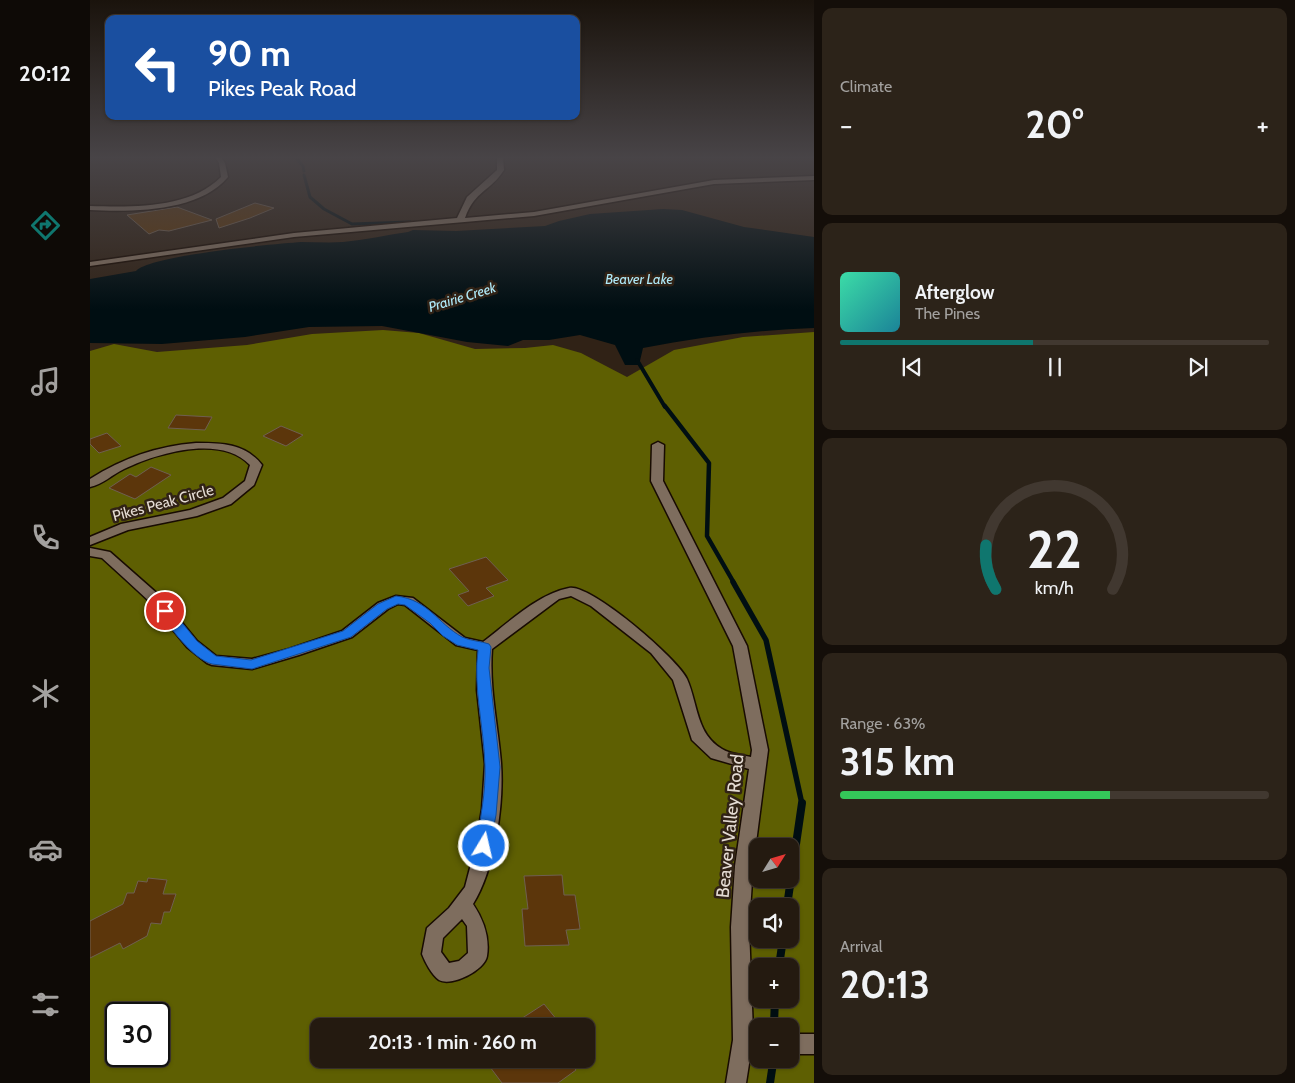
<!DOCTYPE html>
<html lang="en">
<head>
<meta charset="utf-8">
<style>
	:root { --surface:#241a10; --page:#2c2319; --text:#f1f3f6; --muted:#a3a19f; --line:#413830; --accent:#0f766e }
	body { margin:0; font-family:Cabin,sans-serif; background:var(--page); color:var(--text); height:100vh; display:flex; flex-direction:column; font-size:19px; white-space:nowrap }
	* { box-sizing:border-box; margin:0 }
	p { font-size:16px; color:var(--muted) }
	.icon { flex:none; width:28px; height:28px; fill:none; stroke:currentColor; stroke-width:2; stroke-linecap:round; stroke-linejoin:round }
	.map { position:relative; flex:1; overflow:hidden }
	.details { display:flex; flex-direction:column; gap:8px; padding:8px; background:#140e09; width:481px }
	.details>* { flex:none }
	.top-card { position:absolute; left:15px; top:15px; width:475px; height:105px; border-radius:10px; box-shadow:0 1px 4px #0004,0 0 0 1px var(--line); background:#1a4fa0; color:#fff; overflow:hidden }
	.needle { width:32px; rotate:53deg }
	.tools { position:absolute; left:659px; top:838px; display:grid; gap:10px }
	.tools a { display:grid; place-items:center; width:50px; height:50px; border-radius:10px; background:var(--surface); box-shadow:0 1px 4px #0004,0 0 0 1px var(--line); font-size:25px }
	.speed { position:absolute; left:15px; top:1002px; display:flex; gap:10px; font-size:25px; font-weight:700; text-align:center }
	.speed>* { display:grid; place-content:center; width:65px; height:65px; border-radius:50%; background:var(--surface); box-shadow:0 1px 4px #0004,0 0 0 1px var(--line); line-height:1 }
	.speed .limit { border:2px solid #111; border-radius:8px; background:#fff; color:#111 }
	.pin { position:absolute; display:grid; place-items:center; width:42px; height:42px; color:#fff; margin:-21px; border:2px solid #fff; border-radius:50%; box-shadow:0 1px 5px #0007 }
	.me { position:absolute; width:55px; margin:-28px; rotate:9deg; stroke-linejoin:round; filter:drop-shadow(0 0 4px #0008) }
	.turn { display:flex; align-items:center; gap:18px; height:105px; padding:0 20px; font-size:22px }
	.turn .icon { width:65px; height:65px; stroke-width:2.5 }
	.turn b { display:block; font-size:35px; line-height:42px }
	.big { font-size:38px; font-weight:700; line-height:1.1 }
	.details .card { flex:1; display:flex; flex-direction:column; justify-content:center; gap:8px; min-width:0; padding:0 18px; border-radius:10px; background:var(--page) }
	.details .dial { align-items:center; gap:0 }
	.dial svg { height:130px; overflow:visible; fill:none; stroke:var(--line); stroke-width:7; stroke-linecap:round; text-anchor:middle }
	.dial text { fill:var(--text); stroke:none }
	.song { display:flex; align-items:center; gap:15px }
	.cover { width:60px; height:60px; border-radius:8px; background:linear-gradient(135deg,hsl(160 70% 55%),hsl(190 70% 35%)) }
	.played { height:5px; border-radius:2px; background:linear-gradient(90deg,var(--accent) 45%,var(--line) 45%) }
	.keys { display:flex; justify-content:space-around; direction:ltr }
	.heat { display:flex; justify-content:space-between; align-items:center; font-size:28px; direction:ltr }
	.charge { height:8px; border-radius:4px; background:linear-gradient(90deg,#34c759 63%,var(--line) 0) }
	.trip { position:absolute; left:220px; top:1018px; width:285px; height:50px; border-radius:10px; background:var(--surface); box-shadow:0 1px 4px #0004,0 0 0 1px var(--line); font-weight:700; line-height:50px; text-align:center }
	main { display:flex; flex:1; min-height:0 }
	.menu { display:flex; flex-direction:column; width:90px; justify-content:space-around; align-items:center; background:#0e0a06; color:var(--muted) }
	.menu .icon { width:35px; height:35px }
	.menu .on { color:var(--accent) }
	.menu b { font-size:22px; color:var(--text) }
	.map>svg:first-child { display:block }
	.forest { fill:#5e5f02; fill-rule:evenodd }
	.water { fill:#000e12 }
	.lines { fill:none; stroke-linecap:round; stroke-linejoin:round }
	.stream-far4 { stroke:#000e12; stroke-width:3 }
	.stream-far3 { stroke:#000e12; stroke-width:4 }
	.stream-far2 { stroke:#000e12; stroke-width:4.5 }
	.stream-far1 { stroke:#000e12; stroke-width:5.5 }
	.stream { stroke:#000e12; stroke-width:8 }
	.building { fill:#5c360b; stroke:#6f5f51 }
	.minor-casing { stroke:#180b02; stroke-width:3 }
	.minor { fill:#7e6d5e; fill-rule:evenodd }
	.route { fill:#1a73e8; stroke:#114b97 }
	.labels { text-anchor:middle; stroke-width:5; stroke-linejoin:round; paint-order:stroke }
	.far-water-label { font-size:14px; font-style:italic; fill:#afeaf9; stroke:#302216 }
	.street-label { font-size:15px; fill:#e5dcd4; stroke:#302216 }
	.near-street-label { font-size:18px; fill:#e5dcd4; stroke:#302216 }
</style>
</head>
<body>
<main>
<nav class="menu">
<b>20:12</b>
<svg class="icon on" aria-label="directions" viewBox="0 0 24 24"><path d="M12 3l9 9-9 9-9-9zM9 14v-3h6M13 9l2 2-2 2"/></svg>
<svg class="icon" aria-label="music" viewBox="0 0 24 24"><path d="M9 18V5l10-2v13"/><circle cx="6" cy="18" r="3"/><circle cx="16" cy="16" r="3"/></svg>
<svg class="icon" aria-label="phone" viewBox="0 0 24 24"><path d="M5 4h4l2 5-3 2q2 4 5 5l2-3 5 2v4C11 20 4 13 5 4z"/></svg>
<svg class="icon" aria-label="climate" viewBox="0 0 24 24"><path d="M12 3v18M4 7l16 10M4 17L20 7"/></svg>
<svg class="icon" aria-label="car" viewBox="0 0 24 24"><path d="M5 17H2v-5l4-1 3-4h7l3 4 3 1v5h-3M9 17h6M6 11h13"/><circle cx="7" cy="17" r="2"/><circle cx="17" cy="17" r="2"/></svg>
<svg class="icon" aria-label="filters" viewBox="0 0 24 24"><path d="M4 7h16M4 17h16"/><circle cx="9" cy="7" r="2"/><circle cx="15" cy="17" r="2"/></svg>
</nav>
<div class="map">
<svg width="724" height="1083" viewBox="0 0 724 1083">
	<rect width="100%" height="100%" fill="#302216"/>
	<path class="forest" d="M 293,330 L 329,333 L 385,349 L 435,348 L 463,345 L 491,353 L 537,377 L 584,350 L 653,337 L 724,332 L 724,1083 L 0,1083 L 0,351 L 24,344 L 67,352 L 157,345 L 222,334 ZM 668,846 L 700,846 L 700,879 L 668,879 ZM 668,906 L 700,906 L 700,939 L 668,939 ZM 668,966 L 700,966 L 700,999 L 668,999 ZM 26,1014 L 69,1014 L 69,1056 L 26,1056 ZM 229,1026 L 496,1026 L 496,1059 L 229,1059 ZM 668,1026 L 700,1026 L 700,1059 L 668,1059 Z"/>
	<path class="water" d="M 573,209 L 592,210 L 654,227 L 724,237 L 724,328 C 666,330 610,337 553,348 L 549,365 L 535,365 L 525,345 L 490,335 L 459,340 L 433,340 L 418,346 L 377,342 L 292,326 L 219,327 L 155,337 L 72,344 L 0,343 L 0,279 L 46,271 C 61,255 184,244 211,242 C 225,242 239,243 253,242 C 275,240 296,235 318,232 L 323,230 L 366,231 L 455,226 L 469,221 L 500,214 Z"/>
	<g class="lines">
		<g class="stream-far4">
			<polyline points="205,157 213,166 214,171"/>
			<polyline points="214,175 220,197 234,209 262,224 320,222"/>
		</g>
		<polyline class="stream-far3" points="547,360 575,407"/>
		<polyline class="stream-far2" points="575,406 619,463 617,536 644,583"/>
		<polyline class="stream-far1" points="643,582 676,640 712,804"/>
		<g class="stream">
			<polyline points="697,906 712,803"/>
			<polyline points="689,966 693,939"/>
			<polyline points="684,1024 685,999"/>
			<polyline points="680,1083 683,1063"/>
		</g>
	</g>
	<g class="building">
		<polygon points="165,203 184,208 160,218 129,228 126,219"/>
		<polygon points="87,207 122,220 79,231 69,230 59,234 37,215"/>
		<polygon points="86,415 122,417 115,430 78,428"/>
		<polygon points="191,426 213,435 196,446 173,436"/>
		<polygon points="17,433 31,446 9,453 0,444 0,439"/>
		<polygon points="61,467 81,475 45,499 19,488 40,474 46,477"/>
		<polygon points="396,557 418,580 396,588 404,596 378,606 368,595 379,591 359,569"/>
		<polygon points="472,875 474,895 485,895 490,929 476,930 479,945 435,946 432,909 438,909 434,876"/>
		<polygon points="58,878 77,880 73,894 86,894 80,912 74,912 71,924 61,923 57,936 33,949 30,943 0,958 0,921 33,904 37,893 44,893 48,881 57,882"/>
		<polygon points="454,1004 472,1026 420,1026"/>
		<polygon points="394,1059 477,1059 486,1070 468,1083 412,1083"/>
	</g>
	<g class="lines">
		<defs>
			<g id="minor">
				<path d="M 125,157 L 131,157 L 135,163 L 138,177 C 109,212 43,212 0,210 L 0,206 C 43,207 99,209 131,177 L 129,163 Z"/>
				<path d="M 407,157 L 413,157 L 414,170 C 400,192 385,190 375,218 L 444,212 L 624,180 L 724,176 L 724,180 L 624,184 L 444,216 L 204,237 L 0,266 L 0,262 L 204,233 L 367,218 L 377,197 L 407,170 Z"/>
				<path d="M 568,442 L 574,445 L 573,481 L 657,646 L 678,750 L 663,866 L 659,927 L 663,1032 L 668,1032 L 668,1052 L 661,1051 L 656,1083 L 636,1083 L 643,1040 L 641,927 L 645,866 L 659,769 L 621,758 L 602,740 L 583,680 L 561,653 L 501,606 L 481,596 L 469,599 L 402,649 C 399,688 408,725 411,763 C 414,804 405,869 383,904 C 393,919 400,937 397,956 C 395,970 362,987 349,980 C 342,975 335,962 332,954 L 337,928 L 359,908 L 375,887 L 386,845 L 392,809 L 395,764 L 387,690 L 388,650 L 366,645 L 315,605 L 308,604 L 298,609 L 262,637 L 209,655 L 162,669 L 122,665 L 117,663 L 97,647 L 60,602 L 34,578 L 12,558 L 0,556 L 0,548 L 20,552 L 70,596 L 107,641 L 126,656 L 162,659 L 199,649 L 252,631 L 288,603 L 306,596 L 323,598 L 375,638 L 393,642 C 418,623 448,594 479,588 C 500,583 588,659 597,679 C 608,704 606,734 632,749 C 640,754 652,755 661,757 L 662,750 L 643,646 L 561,481 L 562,445 ZM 372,919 L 377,926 L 378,953 L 369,961 L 359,963 L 351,952 L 353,938 Z"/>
				<path d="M 106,443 C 131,443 155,443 172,465 L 164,485 L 141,504 L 107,516 L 38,530 L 0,545 L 0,537 L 31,524 L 100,510 L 133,498 L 155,481 L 160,465 C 131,434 67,453 34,469 C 23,474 12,485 0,487 L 0,479 C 33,458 67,446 106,443 Z"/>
				<rect x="700" y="1034" width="24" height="20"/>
			</g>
		</defs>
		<use href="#minor" class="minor-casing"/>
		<use href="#minor" class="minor"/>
	</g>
	<linearGradient id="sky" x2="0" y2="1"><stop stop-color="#1a130c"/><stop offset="0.51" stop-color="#484447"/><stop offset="1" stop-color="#484447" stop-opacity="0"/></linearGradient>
	<rect width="724" height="309" fill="url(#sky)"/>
	<path class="route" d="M 306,596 C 339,600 347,623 372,637 C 380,641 391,641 399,644 L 401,647 L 399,668 L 410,767 L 406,815 L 399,851 L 394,853 L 388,851 L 386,846 C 390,820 396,792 395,766 C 394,727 383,688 388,650 L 367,645 L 353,636 L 340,623 L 315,605 L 308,604 L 297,609 L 261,637 L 162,669 L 122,664 C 103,659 80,628 69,611 L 71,608 L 80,608 L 107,641 L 126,656 L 161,660 L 253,631 L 288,604 Z"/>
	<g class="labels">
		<g class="far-water-label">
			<text x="549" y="284">Beaver Lake</text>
			<text transform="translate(372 297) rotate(-17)" y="5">Prairie Creek</text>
		</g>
		<g class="street-label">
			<text transform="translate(73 503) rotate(-15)" y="5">Pikes Peak Circle</text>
		</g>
		<g class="near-street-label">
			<text transform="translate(640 826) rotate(-84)" y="6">Beaver Valley Road</text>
		</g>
	</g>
</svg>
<div class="tools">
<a><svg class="needle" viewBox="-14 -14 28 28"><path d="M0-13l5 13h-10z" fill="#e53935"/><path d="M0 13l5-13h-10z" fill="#a3a19f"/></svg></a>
<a><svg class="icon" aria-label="sound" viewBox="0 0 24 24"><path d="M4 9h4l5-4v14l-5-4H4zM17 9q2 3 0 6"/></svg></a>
<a>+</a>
<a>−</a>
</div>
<div class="speed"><div class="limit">30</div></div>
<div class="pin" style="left:75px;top:611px;background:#d93025"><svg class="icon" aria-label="arrive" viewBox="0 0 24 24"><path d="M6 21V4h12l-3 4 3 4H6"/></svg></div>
<svg class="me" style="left:394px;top:846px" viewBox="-20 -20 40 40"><circle r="17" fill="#1a73e8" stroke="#fff" stroke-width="3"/><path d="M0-11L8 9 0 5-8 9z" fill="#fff"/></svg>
<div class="trip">20:13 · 1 min · 260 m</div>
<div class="top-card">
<div class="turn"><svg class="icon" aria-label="left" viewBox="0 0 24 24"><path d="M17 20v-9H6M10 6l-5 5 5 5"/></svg><div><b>90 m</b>Pikes Peak Road</div></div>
</div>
</div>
<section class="details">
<div class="card"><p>Climate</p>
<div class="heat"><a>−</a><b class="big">20°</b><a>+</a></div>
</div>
<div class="card">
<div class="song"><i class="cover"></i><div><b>Afterglow</b><p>The Pines</p></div></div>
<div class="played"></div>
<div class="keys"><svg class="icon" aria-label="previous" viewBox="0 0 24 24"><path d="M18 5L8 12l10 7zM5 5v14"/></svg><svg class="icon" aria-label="pause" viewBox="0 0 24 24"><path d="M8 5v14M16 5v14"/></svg><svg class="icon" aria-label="next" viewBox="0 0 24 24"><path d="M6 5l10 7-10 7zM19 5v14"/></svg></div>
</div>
<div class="card dial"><svg viewBox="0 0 100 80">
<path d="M14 69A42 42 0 1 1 86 69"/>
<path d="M14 69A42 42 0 0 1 8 42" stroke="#0f766e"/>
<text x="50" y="56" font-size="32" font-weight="700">22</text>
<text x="50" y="72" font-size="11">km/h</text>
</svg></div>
<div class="card"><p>Range · 63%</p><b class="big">315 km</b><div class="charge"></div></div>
<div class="card"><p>Arrival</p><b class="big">20:13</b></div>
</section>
</main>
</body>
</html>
